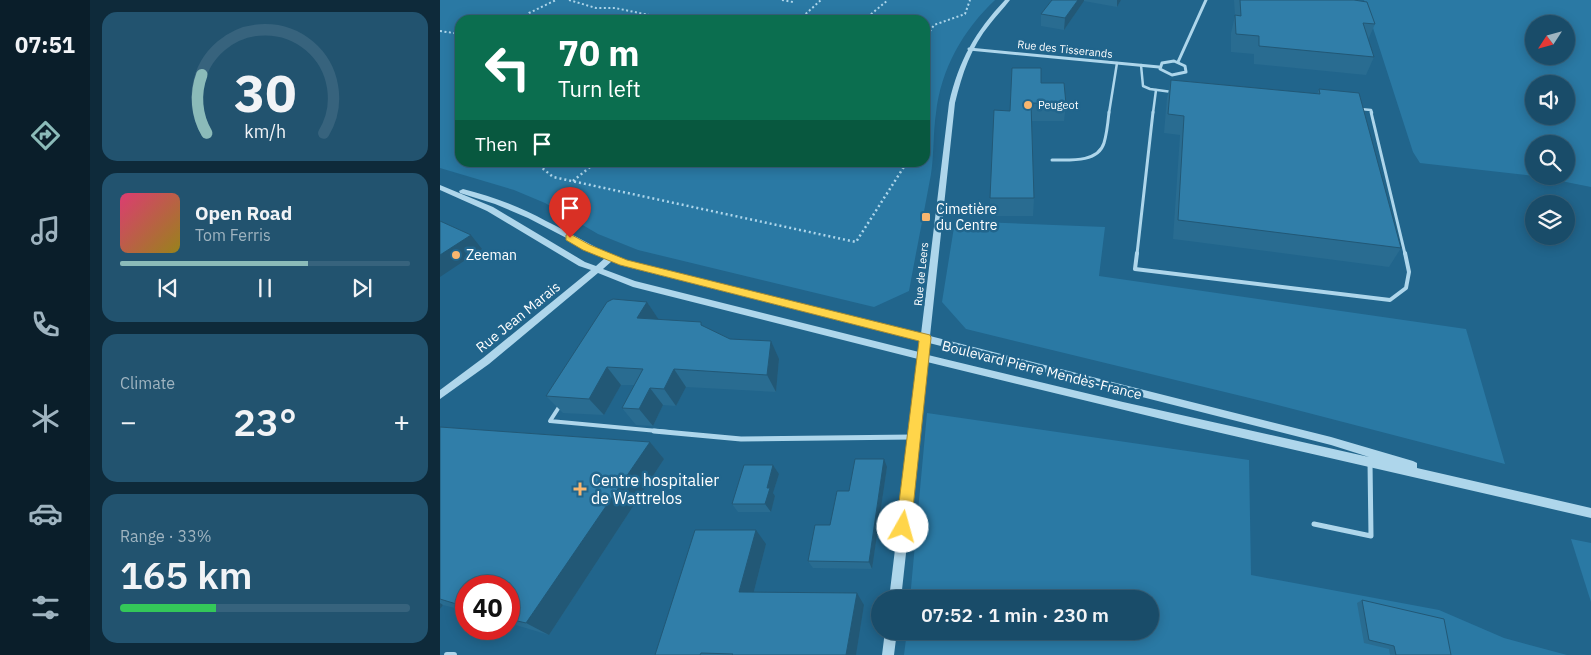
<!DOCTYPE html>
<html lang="en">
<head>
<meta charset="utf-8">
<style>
	:root { --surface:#194c69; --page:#22536f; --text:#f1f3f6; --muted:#9fb4c0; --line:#37637d; --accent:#8bbbb9 }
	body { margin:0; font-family:"IBM Plex Sans",sans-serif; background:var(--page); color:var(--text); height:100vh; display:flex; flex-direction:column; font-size:19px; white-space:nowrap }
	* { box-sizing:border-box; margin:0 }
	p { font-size:16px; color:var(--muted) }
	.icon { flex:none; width:28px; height:28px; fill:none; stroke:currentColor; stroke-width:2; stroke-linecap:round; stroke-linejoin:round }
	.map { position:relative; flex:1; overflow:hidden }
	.details { display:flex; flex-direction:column; gap:12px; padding:12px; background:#0e2a3a; width:350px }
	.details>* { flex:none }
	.banner { position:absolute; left:15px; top:15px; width:475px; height:152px; border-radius:15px; box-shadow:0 2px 12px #0003,0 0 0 1px var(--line); background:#0b6e4f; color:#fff; overflow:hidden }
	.needle { width:32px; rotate:234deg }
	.tools { position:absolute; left:1085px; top:15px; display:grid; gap:10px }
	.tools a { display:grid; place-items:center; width:50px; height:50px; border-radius:50%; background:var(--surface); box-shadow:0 2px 12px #0003,0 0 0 1px var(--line); font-size:25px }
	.speed { position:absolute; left:15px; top:575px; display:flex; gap:10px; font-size:25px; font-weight:700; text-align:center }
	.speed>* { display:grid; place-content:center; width:65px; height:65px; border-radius:50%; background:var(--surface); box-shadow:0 2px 12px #0003,0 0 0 1px var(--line); line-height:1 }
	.speed .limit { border:8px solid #d22; background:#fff; color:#111 }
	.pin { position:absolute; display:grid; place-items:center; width:42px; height:42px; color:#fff; margin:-51px -21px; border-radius:50% 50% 50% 0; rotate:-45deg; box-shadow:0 0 5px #0007 }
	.pin .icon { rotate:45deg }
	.me { position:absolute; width:55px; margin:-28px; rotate:7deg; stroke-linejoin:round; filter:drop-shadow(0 0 4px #0008) }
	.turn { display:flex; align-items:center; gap:18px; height:105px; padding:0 20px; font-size:22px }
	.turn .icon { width:65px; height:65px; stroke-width:2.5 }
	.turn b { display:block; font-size:35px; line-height:42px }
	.then { display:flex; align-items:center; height:48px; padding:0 20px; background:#0003; gap:10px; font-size:19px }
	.big { font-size:38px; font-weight:600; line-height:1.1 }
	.details .card { flex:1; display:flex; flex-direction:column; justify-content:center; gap:8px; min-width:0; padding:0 18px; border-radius:15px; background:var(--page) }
	.details .dial { align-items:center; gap:0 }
	.dial svg { height:130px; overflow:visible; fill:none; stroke:var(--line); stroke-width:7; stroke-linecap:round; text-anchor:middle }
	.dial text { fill:var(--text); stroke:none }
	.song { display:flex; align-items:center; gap:15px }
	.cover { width:60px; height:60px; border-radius:8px; background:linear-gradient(135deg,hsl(340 70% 55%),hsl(50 70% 35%)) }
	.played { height:5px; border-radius:2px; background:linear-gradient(90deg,var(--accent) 65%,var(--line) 65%) }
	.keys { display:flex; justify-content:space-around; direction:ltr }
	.heat { display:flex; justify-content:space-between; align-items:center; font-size:28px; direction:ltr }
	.charge { height:8px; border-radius:4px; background:linear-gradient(90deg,#34c759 33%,var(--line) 0) }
	.trip { position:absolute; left:431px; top:590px; width:288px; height:50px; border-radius:25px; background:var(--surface); box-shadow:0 2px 12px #0003,0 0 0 1px var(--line); font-weight:600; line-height:50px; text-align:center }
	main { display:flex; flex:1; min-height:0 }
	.tab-bar { display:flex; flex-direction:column; width:90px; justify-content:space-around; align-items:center; background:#0a1e2a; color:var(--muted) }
	.tab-bar .icon { width:35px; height:35px }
	.tab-bar .on { color:var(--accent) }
	.tab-bar b { font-size:22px; color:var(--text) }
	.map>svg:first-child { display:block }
	.green { fill:#2a79a4; fill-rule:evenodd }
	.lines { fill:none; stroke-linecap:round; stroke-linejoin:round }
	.path-far1 { stroke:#aed6eb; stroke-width:2; stroke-dasharray:2 2.5; stroke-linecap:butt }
	.path { stroke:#aed6eb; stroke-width:2.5; stroke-dasharray:2 3; stroke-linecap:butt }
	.service-far3 { stroke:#aed6eb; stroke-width:2.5 }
	.service-far2 { stroke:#aed6eb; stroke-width:3 }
	.service-far1 { stroke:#aed6eb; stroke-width:4 }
	.service { stroke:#aed6eb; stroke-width:5 }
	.minor-far1 { stroke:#aed6eb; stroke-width:3 }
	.minor { stroke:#aed6eb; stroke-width:6 }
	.tertiary { fill:#aed6eb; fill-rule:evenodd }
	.wall { fill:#296c91 }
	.shaded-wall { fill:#225876 }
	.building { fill:#307ea9; stroke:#225876 }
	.route { fill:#ffd54a; stroke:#a68a30 }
	.poi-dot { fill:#f8b66f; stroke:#21658c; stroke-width:2 }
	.labels { text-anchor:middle; stroke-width:5; stroke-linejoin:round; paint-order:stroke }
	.far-street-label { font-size:11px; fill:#fff; stroke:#21658c }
	.far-poi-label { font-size:11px; fill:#fff; stroke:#21658c; text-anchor:start }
	.poi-label { font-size:14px; fill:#fff; stroke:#21658c; text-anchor:start }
	.street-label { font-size:14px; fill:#fff; stroke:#21658c }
	.near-poi-label { font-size:16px; fill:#fff; stroke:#21658c; text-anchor:start }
</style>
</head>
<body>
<main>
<nav class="tab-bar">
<b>07:51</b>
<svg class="icon on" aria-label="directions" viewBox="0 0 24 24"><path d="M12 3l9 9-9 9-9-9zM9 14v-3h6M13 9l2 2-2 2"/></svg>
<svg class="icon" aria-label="music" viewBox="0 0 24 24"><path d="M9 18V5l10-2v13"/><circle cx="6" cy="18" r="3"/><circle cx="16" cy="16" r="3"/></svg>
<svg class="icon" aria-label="phone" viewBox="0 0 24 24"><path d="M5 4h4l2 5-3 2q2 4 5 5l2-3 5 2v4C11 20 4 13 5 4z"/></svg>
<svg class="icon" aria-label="climate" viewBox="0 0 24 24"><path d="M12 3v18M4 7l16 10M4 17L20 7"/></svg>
<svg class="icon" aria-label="car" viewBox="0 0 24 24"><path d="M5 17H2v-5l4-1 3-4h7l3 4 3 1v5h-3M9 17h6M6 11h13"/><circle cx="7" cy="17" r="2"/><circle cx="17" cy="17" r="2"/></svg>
<svg class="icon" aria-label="filters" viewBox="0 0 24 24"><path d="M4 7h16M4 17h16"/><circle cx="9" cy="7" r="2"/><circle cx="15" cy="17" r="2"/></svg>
</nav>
<section class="details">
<div class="card dial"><svg viewBox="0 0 100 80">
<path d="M14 69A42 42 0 1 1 86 69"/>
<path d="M14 69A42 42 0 0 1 11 33" stroke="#8bbbb9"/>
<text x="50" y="56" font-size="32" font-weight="700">30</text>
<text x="50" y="72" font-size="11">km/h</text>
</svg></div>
<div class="card">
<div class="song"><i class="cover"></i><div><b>Open Road</b><p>Tom Ferris</p></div></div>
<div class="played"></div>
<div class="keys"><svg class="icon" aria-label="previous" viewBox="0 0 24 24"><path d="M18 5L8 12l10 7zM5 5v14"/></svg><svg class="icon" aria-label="pause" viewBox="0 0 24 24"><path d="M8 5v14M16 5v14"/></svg><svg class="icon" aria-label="next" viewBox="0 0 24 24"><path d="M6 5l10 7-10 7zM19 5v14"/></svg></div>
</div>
<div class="card"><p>Climate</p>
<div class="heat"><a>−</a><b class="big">23°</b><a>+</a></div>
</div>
<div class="card"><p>Range · 33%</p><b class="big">165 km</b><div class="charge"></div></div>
</section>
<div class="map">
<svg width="1151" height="655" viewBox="0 0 1151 655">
	<rect width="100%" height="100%" fill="#21658c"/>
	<g class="green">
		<path d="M 0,0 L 555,0 C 523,30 501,69 496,113 C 493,133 494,154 491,174 C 484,213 476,252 469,291 L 434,307 L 198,250 L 158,234 L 105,203 L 74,190 L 0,168 ZM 20,20 L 485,20 L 485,162 L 20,162 Z"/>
		<path d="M 924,0 L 1151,0 L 1151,187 L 1096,176 L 1126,176 L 1126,144 L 1094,144 L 1094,176 L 980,163 L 973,152 ZM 1094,24 L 1126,24 L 1126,56 L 1094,56 ZM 1094,84 L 1126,84 L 1126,116 L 1094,116 Z"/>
		<polygon points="515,221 665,227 659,276 1026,329 1065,464 826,402 526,329 502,302"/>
		<polygon points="487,413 809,460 811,575 999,610 1064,638 1127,655 464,655 467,631 710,631 710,599 470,599"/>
		<polygon points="1131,539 1151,543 1151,602"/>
	</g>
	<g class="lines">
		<g class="path-far1">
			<polyline points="129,0 156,8 175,8 219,17 246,20"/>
			<polyline points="342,0 353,2"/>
			<polyline points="87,20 85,18 89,13 116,0"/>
			<polyline points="359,20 381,0"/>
			<polyline points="424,20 448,0"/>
			<polyline points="0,31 20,34"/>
			<polyline points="485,39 494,25 525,14 530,0"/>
		</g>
		<g class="path">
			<polyline points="485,116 489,124 485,131"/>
			<polyline points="95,162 113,177 416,242 467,162"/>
			<polyline points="133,181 156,162"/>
		</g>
		<g class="service-far3">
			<polyline points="701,65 703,86 710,89 732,92"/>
			<polyline points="920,109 931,110 932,113"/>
			<polyline points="669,113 677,63"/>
			<polyline points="713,113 716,90"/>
		</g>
		<g class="service-far2">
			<polyline points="931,112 965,254"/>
			<path d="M 612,160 C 628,160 658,163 664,143 C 667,133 668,122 669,112"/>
			<polyline points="697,254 713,112"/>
		</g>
		<g class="service-far1">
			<polyline points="697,253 695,269 950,300 966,288 969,272 965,253"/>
			<polyline points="121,404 110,421 228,432"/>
		</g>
		<g class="service">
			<polyline points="214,431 301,439 472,437"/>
			<polyline points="874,524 931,536 930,462"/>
		</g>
		<g class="minor-far1">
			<polyline points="529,49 719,67"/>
			<polygon points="734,61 745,66 746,72 732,75 720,69 722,63"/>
			<polyline points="738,62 766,0"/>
		</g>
		<polyline class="minor" points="7,655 14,655"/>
		<g class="tertiary">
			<path d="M 565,0 L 570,0 C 564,8 556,16 550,24 C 531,47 522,74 515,103 L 490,336 L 891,437 L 973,461 L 977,463 L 977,468 L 1151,508 L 1151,518 L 742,424 L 487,362 L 461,599 L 449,599 L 478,359 L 193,287 L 158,273 L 49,364 L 0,399 L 0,390 L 43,358 L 151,270 L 139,266 L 47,211 L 0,190 L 0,185 L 53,207 L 145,262 L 156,266 L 165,258 L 88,218 L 55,204 L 20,193 L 19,191 L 23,189 C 52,196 80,207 106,221 C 133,234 158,250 186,261 L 481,334 L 509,103 C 519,60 535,32 565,0 ZM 172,261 L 184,266 L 480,341 L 479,352 L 195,281 L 163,269 ZM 489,343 L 891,445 L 929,457 L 683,402 L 488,355 Z"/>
			<polygon points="445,631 457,631 454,655 442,655"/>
		</g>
	</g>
	<g class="wall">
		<polygon points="612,0 681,0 677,7 644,1 624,30 601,26 601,14"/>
		<polygon points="794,0 914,0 935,24 928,40 934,57 926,75 814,64 814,54 791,52 791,33 795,16"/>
		<polygon points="731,80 877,94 879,89 961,248 949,267 733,239 740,135 724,133 727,98"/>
		<polygon points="601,83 626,104 624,121 592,121 594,198 593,216 550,216 550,198 570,111"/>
		<polygon points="207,302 218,319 264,326 290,339 339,359 336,392 246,387 236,406 223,405 213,426 196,425 182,408 194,385 181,385 164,415 123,413 106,396"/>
		<polygon points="0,427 210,442 224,459 109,635 69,623 69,586 26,586 26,611 3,605 0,609"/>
		<polygon points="333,465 339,474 333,493 335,496 331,512 298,512 292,504"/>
		<polygon points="447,467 432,569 373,568 368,561 390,525 409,491"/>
		<polygon points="326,544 314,592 424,605 416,655 215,655"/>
		<polygon points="922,600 1011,655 950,655 949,649 924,643 917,603"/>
	</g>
	<g class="shaded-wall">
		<polygon points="638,0 644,0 644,1 624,30 625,18"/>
		<polygon points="677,0 681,0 677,7"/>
		<polygon points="31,235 42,249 0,277 0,255"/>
		<polygon points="207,302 219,320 197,318"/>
		<polygon points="331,341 339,359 336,392 327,375"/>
		<polygon points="167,367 181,385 164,415 149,399"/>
		<polygon points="234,369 246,387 236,406 224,389"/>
		<polygon points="210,388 223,405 213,426 199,409"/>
		<polygon points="210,442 224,459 109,635 86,623"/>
		<polygon points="444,459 447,467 432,569 429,562"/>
		<polygon points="333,465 339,474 333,493 335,496 331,512 325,504 327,488"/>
		<polygon points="316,530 326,544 311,603 299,592"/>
		<polygon points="417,593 424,605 416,655 406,655"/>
		<polygon points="0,603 3,605 0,609"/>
	</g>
	<g class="building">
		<polygon points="612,0 638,0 625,18 601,14"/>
		<polygon points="800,0 914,0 927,2 935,24 923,23 934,57 819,46 819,36 796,34 795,15 801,16"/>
		<polygon points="572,68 601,68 601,83 624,83 626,104 591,103 594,198 550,198 554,110 570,111"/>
		<polygon points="731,80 880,94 879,89 919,93 961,248 738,220 744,116 728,114"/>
		<polygon points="0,221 31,235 0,255"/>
		<polygon points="173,299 207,302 197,318 261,322 261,325 290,339 331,341 327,375 234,369 224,389 210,388 199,409 182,408 203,369 167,367 149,399 106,396 167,302"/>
		<polygon points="0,427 210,442 86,623 69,619 69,586 26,586 26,607 0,599"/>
		<polygon points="415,459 444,459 429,562 368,561 375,525 390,525 397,491 409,491"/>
		<polygon points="304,465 333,465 327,488 330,488 325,504 292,504"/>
		<polygon points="255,530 316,530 299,592 417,593 406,655 292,655 293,654 261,653 260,655 215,655"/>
		<polygon points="922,600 1004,619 1011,655 956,655 954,646 929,640"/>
	</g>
	<polygon class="route" points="130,234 150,245 187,260 490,335 491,338 471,527 468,532 463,534 458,532 456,527 479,341 180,265 143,250 126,240 126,235"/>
	<g class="poi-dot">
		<circle cx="588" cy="105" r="5"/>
		<rect x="481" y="212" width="10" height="10" rx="2.5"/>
		<circle cx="16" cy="255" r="5"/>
		<path d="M137.5 481.5h5v5h5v5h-5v5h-5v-5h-5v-5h5z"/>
	</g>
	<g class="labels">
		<g class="far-street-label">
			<text transform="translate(625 49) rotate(6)" y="4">Rue des Tisserands</text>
			<text transform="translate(481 274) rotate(-84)" y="4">Rue de Leers</text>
		</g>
		<g class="far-poi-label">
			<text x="598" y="109">Peugeot</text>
		</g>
		<g class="poi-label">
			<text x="496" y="214">Cimetière<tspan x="496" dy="16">du Centre</tspan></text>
			<text x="26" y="260">Zeeman</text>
		</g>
		<g class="street-label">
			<text transform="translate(78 317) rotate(-39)" y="5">Rue Jean Marais</text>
			<text transform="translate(602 370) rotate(14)" y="5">Boulevard Pierre Mendès-France</text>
		</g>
		<g class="near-poi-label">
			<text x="151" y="486">Centre hospitalier<tspan x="151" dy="18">de Wattrelos</tspan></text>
		</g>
	</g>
</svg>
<div class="tools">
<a><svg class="needle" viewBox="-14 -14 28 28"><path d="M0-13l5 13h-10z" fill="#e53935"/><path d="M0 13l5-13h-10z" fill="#9fb4c0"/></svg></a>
<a><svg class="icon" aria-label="sound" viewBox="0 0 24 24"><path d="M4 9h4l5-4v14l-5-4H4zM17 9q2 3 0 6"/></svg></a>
<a><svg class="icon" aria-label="search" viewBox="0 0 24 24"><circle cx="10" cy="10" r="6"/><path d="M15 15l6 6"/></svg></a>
<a><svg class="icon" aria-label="layers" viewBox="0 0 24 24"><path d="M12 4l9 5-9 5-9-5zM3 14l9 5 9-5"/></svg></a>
</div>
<div class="speed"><div class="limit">40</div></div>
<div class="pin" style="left:130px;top:238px;background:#d93025"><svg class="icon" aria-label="arrive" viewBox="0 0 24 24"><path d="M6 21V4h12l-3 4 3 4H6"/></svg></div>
<svg class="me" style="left:463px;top:527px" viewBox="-20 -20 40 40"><circle r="19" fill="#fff"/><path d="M0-13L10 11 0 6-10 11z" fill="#ffd54a"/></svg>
<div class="trip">07:52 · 1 min · 230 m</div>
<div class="banner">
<div class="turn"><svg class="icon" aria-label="left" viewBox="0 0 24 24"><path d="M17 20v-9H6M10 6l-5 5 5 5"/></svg><div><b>70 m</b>Turn left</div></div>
<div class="then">Then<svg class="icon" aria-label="arrive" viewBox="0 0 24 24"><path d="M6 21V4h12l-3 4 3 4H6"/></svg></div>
</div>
</div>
</main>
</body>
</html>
